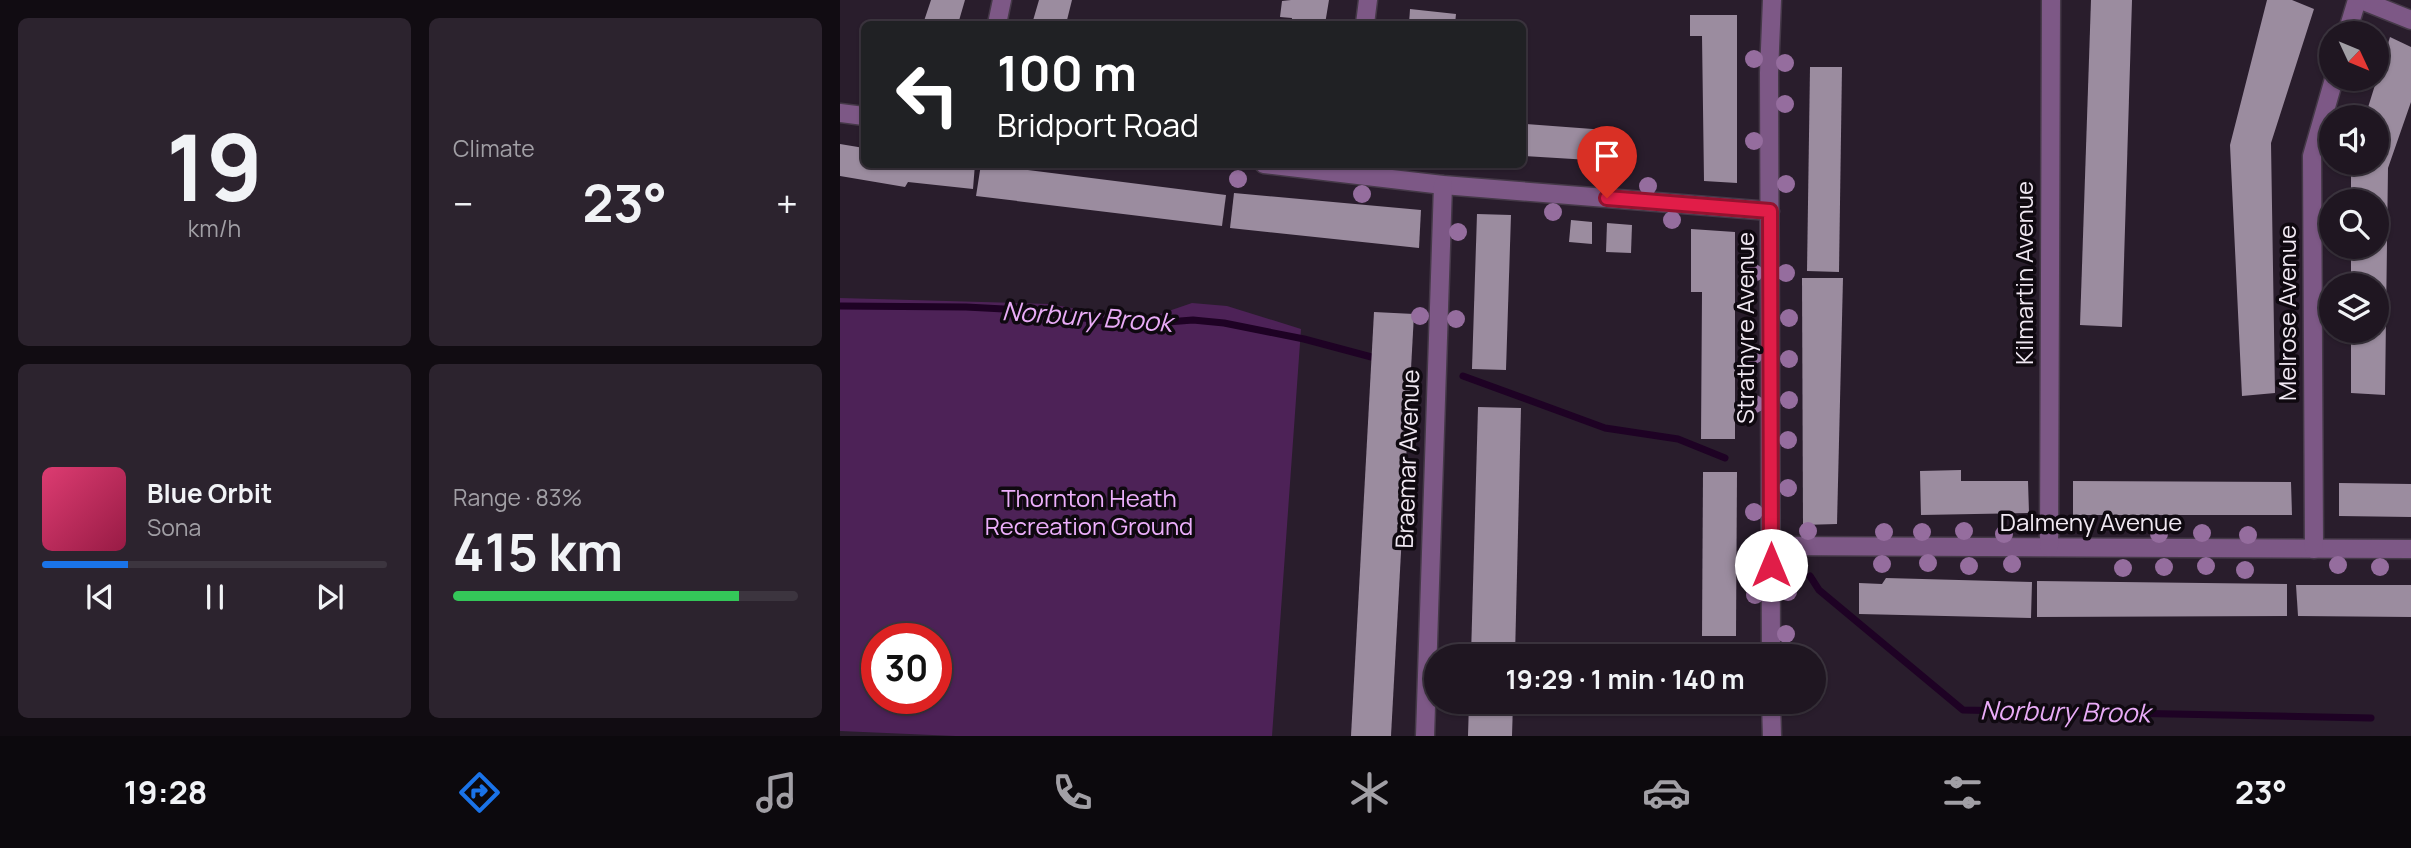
<!DOCTYPE html>
<html lang="en">
<head>
<meta charset="utf-8">
<style>
	:root { --surface:#1f1621; --page:#2c232e; --text:#f1f3f6; --muted:#a19fa5; --line:#3c353f; --accent:#1a73e8 }
	body { margin:0; font-family:Manrope,sans-serif; background:var(--page); color:var(--text); height:100vh; display:flex; flex-direction:column; font-size:26px; white-space:nowrap }
	* { box-sizing:border-box; margin:0 }
	p { font-size:23px; color:var(--muted) }
	.icon { flex:none; width:38px; height:38px; fill:none; stroke:currentColor; stroke-width:2; stroke-linecap:round; stroke-linejoin:round }
	.map { position:relative; flex:1; overflow:hidden }
	.drawer { display:flex; flex-direction:column; gap:18px; padding:18px; background:#110c12; width:840px }
	.drawer>* { flex:none }
	.top-card { position:absolute; left:21px; top:21px; width:665px; height:147px; border-radius:10px; box-shadow:0 2px 5px #0004,0 0 0 2px var(--line); background:#202124; color:#fff; overflow:hidden }
	.needle { width:46px; rotate:134deg }
	.controls { position:absolute; left:1479px; top:21px; display:grid; gap:14px }
	.controls a { display:grid; place-items:center; width:70px; height:70px; border-radius:50%; background:var(--surface); box-shadow:0 2px 5px #0004,0 0 0 2px var(--line); font-size:35px }
	.speed { position:absolute; left:21px; top:623px; display:flex; gap:14px; font-size:35px; font-weight:700; text-align:center }
	.speed>* { display:grid; place-content:center; width:91px; height:91px; border-radius:50%; background:var(--surface); box-shadow:0 2px 5px #0004,0 0 0 2px var(--line); line-height:1 }
	.speed .limit { border:10px solid #d22; background:#fff; color:#111 }
	.pin { position:absolute; display:grid; place-items:center; width:60px; height:60px; color:#fff; margin:-72px -30px; border-radius:50% 50% 50% 0; rotate:-45deg; box-shadow:0 0 7px #0007 }
	.pin .icon { rotate:45deg }
	.me { position:absolute; width:77px; margin:-38px; rotate:0deg; stroke-linejoin:round; filter:drop-shadow(0 0 5px #0008) }
	.turn { display:flex; align-items:center; gap:24px; height:147px; padding:0 21px; font-size:32px }
	.turn .icon { width:91px; height:91px; stroke-width:2.5 }
	.turn b { display:block; font-size:49px; line-height:60px }
	.big { font-size:52px; font-weight:700; line-height:1.1 }
	.drawer .card { flex:1; display:flex; flex-direction:column; justify-content:center; gap:10px; min-width:0; padding:0 24px; border-radius:10px; background:var(--page) }
	.drawer .dial { align-items:center; gap:0 }
	.dial b { font-size:91px; line-height:1 }
	.song { display:flex; align-items:center; gap:21px }
	.cover { width:84px; height:84px; border-radius:10px; background:linear-gradient(135deg,hsl(340 70% 55%),hsl(340 70% 35%)) }
	.played { height:7px; border-radius:4px; background:linear-gradient(90deg,var(--accent) 25%,var(--line) 25%) }
	.keys { display:flex; justify-content:space-around; direction:ltr }
	.heat { display:flex; justify-content:space-between; align-items:center; font-size:38px; direction:ltr }
	.charge { height:10px; border-radius:5px; background:linear-gradient(90deg,#34c759 83%,var(--line) 0) }
	.drawer .tiles { flex:1; display:grid; gap:18px; grid-template-columns:repeat(2,1fr) }
	.trip { position:absolute; left:584px; top:644px; width:402px; height:70px; border-radius:35px; background:var(--surface); box-shadow:0 2px 5px #0004,0 0 0 2px var(--line); font-weight:700; line-height:70px; text-align:center }
	.tab-bar { display:flex; height:112px; justify-content:space-around; align-items:center; background:#0c090d; color:var(--muted) }
	.tab-bar .icon { width:49px; height:49px }
	.tab-bar .active { color:var(--accent) }
	.tab-bar b { font-size:32px; color:var(--text) }
	main { display:flex; flex:1; min-height:0 }
	.map>svg:first-child { display:block }
	.green { fill:#4d2257; fill-rule:evenodd }
	.lines { fill:none; stroke-linecap:round; stroke-linejoin:round }
	.stream { stroke:#1e0224; stroke-width:7 }
	.building { fill:#9b8c9f }
	.street-casing { stroke:#453948; stroke-width:21 }
	.street { stroke:#7d5886; stroke-width:18 }
	.tree { fill:#956d9e }
	.route-casing { stroke:#92132f; stroke-width:18 }
	.route { stroke:#e11d48; stroke-width:12 }
	.labels { text-anchor:middle; stroke-width:7; stroke-linejoin:round; paint-order:stroke }
	.street-label { font-size:24px; fill:#f0e8f2; stroke:#0f0910 }
	.park-label { font-size:24px; fill:#edaffc; stroke:#0f0910 }
	.water-label { font-size:26px; font-style:italic; fill:#e9abf7; stroke:#0f0910 }
</style>
</head>
<body>
<main>
<section class="drawer">
<div class="tiles">
<div class="card dial"><b>19</b><p>km/h</p></div>
<div class="card"><p>Climate</p>
<div class="heat"><a>−</a><b class="big">23°</b><a>+</a></div>
</div>
<div class="card">
<div class="song"><i class="cover"></i><div><b>Blue Orbit</b><p>Sona</p></div></div>
<div class="played"></div>
<div class="keys"><svg class="icon" aria-label="previous" viewBox="0 0 24 24"><path d="M18 5L8 12l10 7zM5 5v14"/></svg><svg class="icon" aria-label="pause" viewBox="0 0 24 24"><path d="M8 5v14M16 5v14"/></svg><svg class="icon" aria-label="next" viewBox="0 0 24 24"><path d="M6 5l10 7-10 7zM19 5v14"/></svg></div>
</div>
<div class="card"><p>Range · 83%</p><b class="big">415 km</b><div class="charge"></div></div>
</div>
</section>
<div class="map">
<svg width="1571" height="736" viewBox="0 0 1571 736">
	<rect width="100%" height="100%" fill="#291d2c"/>
	<path class="green" d="M 0,298 L 209,304 L 289,318 L 317,315 L 352,303 L 387,306 L 461,329 L 432,736 L 115,736 L 0,731 ZM 37,639 L 96,639 L 96,698 L 37,698 Z"/>
	<g class="lines">
		<g class="stream">
			<polyline points="0,306 126,307 199,311 289,325 353,320 384,323 464,339 539,359"/>
			<polyline points="623,376 765,428 838,439 885,458"/>
			<polyline points="970,576 979,590 1123,710 1531,718"/>
		</g>
	</g>
	<g class="building">
		<polygon points="91,0 125,0 118,24 83,24"/>
		<polygon points="199,0 232,0 226,24 192,24"/>
		<polygon points="451,0 489,0 485,24 451,24 452,18 440,17 442,1"/>
		<polygon points="1251,0 1292,0 1282,327 1240,325"/>
		<polygon points="1427,0 1452,0 1474,9 1431,143 1435,393 1402,396 1390,145"/>
		<polygon points="570,9 616,14 615,24 569,24"/>
		<polygon points="850,15 897,15 897,183 864,181 862,36 850,36"/>
		<polygon points="1550,37 1571,47 1571,102 1548,168 1545,395 1511,393 1511,331 1536,331 1536,285 1511,285 1511,247 1536,247 1536,201 1511,201 1511,163 1536,163 1536,117 1525,117"/>
		<polygon points="970,67 1002,67 999,272 967,271"/>
		<polygon points="686,124 766,130 766,154 780,155 778,174 765,173 766,161 682,156"/>
		<polygon points="0,144 24,148 24,164 135,164 133,189 68,182 65,187 0,176"/>
		<polygon points="141,164 386,195 382,226 136,196"/>
		<polygon points="394,193 581,210 579,248 390,228"/>
		<polygon points="637,214 671,215 666,370 632,369"/>
		<polygon points="731,220 752,222 752,244 729,242"/>
		<polygon points="767,223 792,225 791,253 766,252"/>
		<polygon points="851,229 895,232 895,439 861,439 862,292 851,292"/>
		<polygon points="962,278 1003,278 997,524 963,525"/>
		<polygon points="534,312 574,314 551,736 511,736"/>
		<polygon points="638,407 681,408 675,656 631,656"/>
		<polygon points="1121,470 1121,481 1188,481 1189,513 1081,515 1080,471"/>
		<polygon points="863,472 897,472 896,636 862,636"/>
		<polygon points="1233,481 1451,482 1452,515 1233,515"/>
		<polygon points="1499,483 1571,484 1571,517 1499,516"/>
		<polygon points="1046,578 1192,582 1191,618 1019,614 1019,583 1042,584"/>
		<polygon points="1197,581 1447,584 1447,616 1197,617"/>
		<polygon points="1456,585 1571,585 1571,617 1458,616"/>
		<polygon points="629,702 673,702 672,736 628,736"/>
	</g>
	<g class="lines">
		<defs>
			<g id="street">
				<polyline points="1521,0 1571,20"/>
				<polyline points="157,24 162,0"/>
				<polyline points="525,24 528,0"/>
				<polyline points="1507,33 1517,0"/>
				<polyline points="0,113 24,116"/>
				<polyline points="424,164 603,185 930,211"/>
				<polyline points="931,546 1571,549"/>
				<polyline points="1209,547 1211,0"/>
				<polyline points="1474,549 1472,156 1494,79"/>
				<polyline points="931,656 929,73 932,0"/>
				<polyline points="931,702 932,736"/>
				<polyline points="585,736 603,185"/>
			</g>
		</defs>
		<use href="#street" class="street-casing"/>
		<use href="#street" class="street"/>
	</g>
	<g class="tree">
		<circle cx="914" cy="59" r="9"/>
		<circle cx="945" cy="63" r="9"/>
		<circle cx="945" cy="104" r="9"/>
		<circle cx="914" cy="141" r="9"/>
		<circle cx="398" cy="179" r="9"/>
		<circle cx="773" cy="179" r="9"/>
		<circle cx="946" cy="184" r="9"/>
		<circle cx="808" cy="186" r="9"/>
		<circle cx="522" cy="194" r="9"/>
		<circle cx="713" cy="212" r="9"/>
		<circle cx="832" cy="220" r="9"/>
		<circle cx="618" cy="232" r="9"/>
		<circle cx="914" cy="273" r="9"/>
		<circle cx="946" cy="273" r="9"/>
		<circle cx="580" cy="316" r="9"/>
		<circle cx="949" cy="318" r="9"/>
		<circle cx="616" cy="319" r="9"/>
		<circle cx="914" cy="355" r="9"/>
		<circle cx="949" cy="359" r="9"/>
		<circle cx="949" cy="400" r="9"/>
		<circle cx="915" cy="404" r="9"/>
		<circle cx="948" cy="440" r="9"/>
		<circle cx="948" cy="488" r="9"/>
		<circle cx="914" cy="512" r="9"/>
		<circle cx="968" cy="531" r="9"/>
		<circle cx="1124" cy="531" r="9"/>
		<circle cx="1044" cy="532" r="9"/>
		<circle cx="1082" cy="532" r="9"/>
		<circle cx="1362" cy="533" r="9"/>
		<circle cx="1164" cy="534" r="9"/>
		<circle cx="1319" cy="534" r="9"/>
		<circle cx="1408" cy="535" r="9"/>
		<circle cx="1088" cy="563" r="9"/>
		<circle cx="1042" cy="564" r="9"/>
		<circle cx="1172" cy="564" r="9"/>
		<circle cx="1498" cy="565" r="9"/>
		<circle cx="1129" cy="566" r="9"/>
		<circle cx="1366" cy="566" r="9"/>
		<circle cx="1324" cy="567" r="9"/>
		<circle cx="1540" cy="567" r="9"/>
		<circle cx="1283" cy="568" r="9"/>
		<circle cx="1405" cy="570" r="9"/>
		<circle cx="948" cy="592" r="9"/>
		<circle cx="915" cy="595" r="9"/>
		<circle cx="946" cy="634" r="9"/>
	</g>
	<g class="lines">
		<defs>
			<polyline id="route" points="767,198 930,211 931,565"/>
		</defs>
		<use href="#route" class="route-casing"/>
		<use href="#route" class="route"/>
	</g>
	<g class="labels">
		<g class="street-label">
			<text transform="translate(1185 273) rotate(-90)" y="8">Kilmartin Avenue</text>
			<text transform="translate(1448 313) rotate(-90)" y="8">Melrose Avenue</text>
			<text transform="translate(906 328) rotate(-90)" y="8">Strathyre Avenue</text>
			<text transform="translate(568 459) rotate(-88)" y="8">Braemar Avenue</text>
			<text x="1251" y="531">Dalmeny Avenue</text>
		</g>
		<g class="park-label">
			<text x="249" y="507">Thornton Heath<tspan x="249" dy="28">Recreation Ground</tspan></text>
		</g>
		<g class="water-label">
			<text transform="translate(247 317) rotate(4)" y="9">Norbury Brook</text>
			<text transform="translate(1225 712) rotate(1)" y="9">Norbury Brook</text>
		</g>
	</g>
</svg>
<div class="controls">
<a><svg class="needle" viewBox="-14 -14 28 28"><path d="M0-13l5 13h-10z" fill="#e53935"/><path d="M0 13l5-13h-10z" fill="#a19fa5"/></svg></a>
<a><svg class="icon" aria-label="sound" viewBox="0 0 24 24"><path d="M4 9h4l5-4v14l-5-4H4zM17 9q2 3 0 6"/></svg></a>
<a><svg class="icon" aria-label="search" viewBox="0 0 24 24"><circle cx="10" cy="10" r="6"/><path d="M15 15l6 6"/></svg></a>
<a><svg class="icon" aria-label="layers" viewBox="0 0 24 24"><path d="M12 4l9 5-9 5-9-5zM3 14l9 5 9-5"/></svg></a>
</div>
<div class="speed"><div class="limit">30</div></div>
<div class="pin" style="left:767px;top:198px;background:#d93025"><svg class="icon" aria-label="arrive" viewBox="0 0 24 24"><path d="M6 21V4h12l-3 4 3 4H6"/></svg></div>
<svg class="me" style="left:931px;top:565px" viewBox="-20 -20 40 40"><circle r="19" fill="#fff"/><path d="M0-13L10 11 0 6-10 11z" fill="#e11d48"/></svg>
<div class="trip">19:29 · 1 min · 140 m</div>
<div class="top-card">
<div class="turn"><svg class="icon" aria-label="left" viewBox="0 0 24 24"><path d="M17 20v-9H6M10 6l-5 5 5 5"/></svg><div><b>100 m</b>Bridport Road</div></div>
</div>
</div>
</main>
<nav class="tab-bar">
<b>19:28</b>
<svg class="icon active" aria-label="directions" viewBox="0 0 24 24"><path d="M12 3l9 9-9 9-9-9zM9 14v-3h6M13 9l2 2-2 2"/></svg>
<svg class="icon" aria-label="music" viewBox="0 0 24 24"><path d="M9 18V5l10-2v13"/><circle cx="6" cy="18" r="3"/><circle cx="16" cy="16" r="3"/></svg>
<svg class="icon" aria-label="phone" viewBox="0 0 24 24"><path d="M5 4h4l2 5-3 2q2 4 5 5l2-3 5 2v4C11 20 4 13 5 4z"/></svg>
<svg class="icon" aria-label="climate" viewBox="0 0 24 24"><path d="M12 3v18M4 7l16 10M4 17L20 7"/></svg>
<svg class="icon" aria-label="car" viewBox="0 0 24 24"><path d="M5 17H2v-5l4-1 3-4h7l3 4 3 1v5h-3M9 17h6M6 11h13"/><circle cx="7" cy="17" r="2"/><circle cx="17" cy="17" r="2"/></svg>
<svg class="icon" aria-label="filters" viewBox="0 0 24 24"><path d="M4 7h16M4 17h16"/><circle cx="9" cy="7" r="2"/><circle cx="15" cy="17" r="2"/></svg>
<b>23°</b>
</nav>
</body>
</html>
